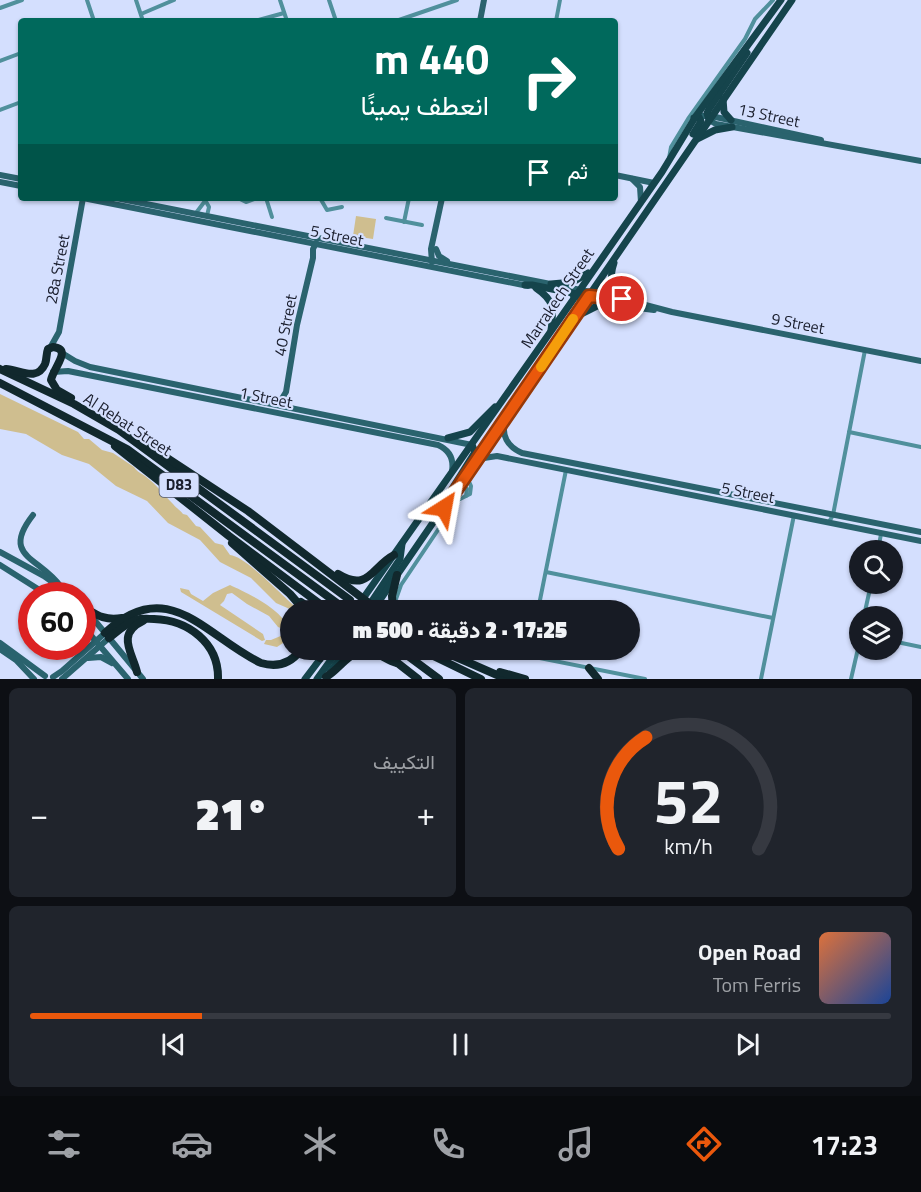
<!DOCTYPE html>
<html lang="ar">
<head>
<meta charset="utf-8">
<style>
	:root { --surface:#171b24; --page:#20242c; --text:#f1f3f6; --muted:#9ea1a6; --line:#363941; --accent:#ea580c }
	body { margin:0; font-family:"Titillium Web",Vazirmatn,sans-serif; background:var(--page); color:var(--text); direction:rtl; height:100vh; display:flex; flex-direction:column; font-size:22px; white-space:nowrap }
	* { box-sizing:border-box; margin:0 }
	p { font-size:20px; color:var(--muted) }
	.icon { flex:none; width:33px; height:33px; fill:none; stroke:currentColor; stroke-width:2; stroke-linecap:round; stroke-linejoin:round }
	.map { position:relative; height:679px; overflow:hidden; direction:ltr }
	.sheet { display:flex; flex-direction:column; gap:9px; padding:9px; background:#0d0f14; flex:1 }
	.sheet>* { flex:none }
	.hud { position:absolute; left:18px; top:18px; width:600px; height:183px; border-radius:6px; box-shadow:0 2px 4px #0004; direction:rtl; background:#00695c; color:#fff; overflow:hidden }
	.fabs { position:absolute; left:849px; top:540px; display:grid; gap:12px }
	.fabs a { display:grid; place-items:center; width:54px; height:54px; border-radius:50%; background:var(--surface); box-shadow:0 2px 4px #0004; font-size:30px }
	.speed { position:absolute; left:18px; top:582px; display:flex; gap:12px; font-size:30px; font-weight:700; text-align:center }
	.speed>* { display:grid; place-content:center; width:78px; height:78px; border-radius:50%; background:var(--surface); box-shadow:0 2px 4px #0004; line-height:1 }
	.speed .limit { border:9px solid #d22; background:#fff; color:#111 }
	.pin { position:absolute; display:grid; place-items:center; width:51px; height:51px; color:#fff; margin:-26px; border:3px solid #fff; border-radius:50%; box-shadow:0 2px 6px #0007 }
	.me { position:absolute; width:66px; margin:-33px; rotate:34deg; stroke-linejoin:round; filter:drop-shadow(0 0 4px #0008) }
	.turn { display:flex; align-items:center; gap:21px; height:126px; padding:0 30px; font-size:27px }
	.turn .icon { width:78px; height:78px; stroke-width:2.5 }
	.turn b { display:block; font-size:42px; line-height:51px }
	.then { display:flex; align-items:center; height:57px; padding:0 30px; background:#0003; gap:12px; font-size:22px }
	.big { font-size:45px; font-weight:800; line-height:1.1 }
	.sheet .tile { flex:1; display:flex; flex-direction:column; justify-content:center; gap:9px; min-width:0; padding:0 21px; border-radius:9px; background:var(--page) }
	.sheet .dial { align-items:center; gap:0 }
	.dial svg { height:156px; overflow:visible; fill:none; stroke:var(--line); stroke-width:7; stroke-linecap:round; text-anchor:middle }
	.dial text { fill:var(--text); stroke:none }
	.song { display:flex; align-items:center; gap:18px }
	.cover { width:72px; height:72px; border-radius:9px; background:linear-gradient(135deg,hsl(20 70% 55%),hsl(220 70% 35%)) }
	.played { height:6px; border-radius:3px; background:linear-gradient(90deg,var(--accent) 20%,var(--line) 20%) }
	.keys { display:flex; justify-content:space-around; direction:ltr }
	.heat { display:flex; justify-content:space-between; align-items:center; font-size:33px; direction:ltr }
	.sheet .tiles { flex:1; display:grid; gap:9px; grid-template-columns:1fr 1fr }
	.tile:last-child { grid-column:span 2 }
	.trip { position:absolute; left:280px; top:600px; width:360px; height:60px; border-radius:30px; background:var(--surface); box-shadow:0 2px 4px #0004; font-weight:800; line-height:60px; text-align:center; direction:rtl }
	.dock { display:flex; height:96px; justify-content:space-around; align-items:center; background:#090b0e; color:var(--muted) }
	.dock .icon { width:42px; height:42px }
	.dock .selected { color:var(--accent) }
	.dock b { font-size:27px; color:var(--text) }
	.map>svg:first-child { display:block }
	.grass { fill:#cfbe8f }
	.lines { fill:none; stroke-linecap:round; stroke-linejoin:round }
	.street { stroke:#50909c; stroke-width:4 }
	.secondary { stroke:#2a636e; stroke-width:6 }
	.primary { stroke:#15444c; stroke-width:7 }
	.highway { stroke:#11282d; stroke-width:8 }
	.route-casing { stroke:#983908; stroke-width:15 }
	.route { stroke:#ea580c; stroke-width:10 }
	.slow { stroke:#f59e0b; stroke-width:10 }
	.labels { text-anchor:middle; stroke-width:4.5; stroke-linejoin:round; paint-order:stroke }
	.shield { fill:#d4dffe; stroke:#52586c; stroke-width:1.5 }
	.shield-label { font-size:15px; font-weight:bold; fill:#1a1e2d }
	.street-label { font-size:16px; fill:#1a1e2d; stroke:#d4dffe }
</style>
</head>
<body>
<div class="map">
<svg width="921" height="679" viewBox="0 0 921 679">
	<rect width="100%" height="100%" fill="#d4dffe"/>
	<g class="grass">
		<polygon points="356,216 376,219 373,239 353,236"/>
		<path d="M 0,394 L 78,432 L 84,439 L 89,439 L 102,450 L 113,453 L 134,467 C 137,472 141,473 145,476 C 156,484 164,495 173,504 C 176,508 179,509 183,514 L 187,515 L 196,526 L 200,527 L 215,543 L 223,545 L 230,555 C 246,556 285,599 299,610 L 292,610 L 276,603 L 251,578 L 220,562 L 200,540 L 168,523 L 147,501 L 116,486 L 89,464 L 62,455 L 26,434 L 0,429 Z"/>
		<path d="M 230,585 C 247,593 295,614 289,639 L 277,647 L 264,644 L 266,640 L 271,640 L 283,635 L 283,629 L 278,627 L 269,616 L 247,604 L 232,593 L 227,594 L 224,601 L 220,605 L 263,634 L 265,640 L 262,641 L 181,592 L 180,588 L 189,590 L 191,594 L 203,601 L 213,593 Z"/>
	</g>
	<g class="lines">
		<g class="street">
			<polyline points="87,0 94,21"/>
			<polyline points="136,0 143,21"/>
			<polyline points="280,0 287,21"/>
			<polyline points="329,0 336,21"/>
			<polyline points="0,8 22,0"/>
			<polyline points="141,14 174,0"/>
			<polyline points="255,21 284,13"/>
			<polyline points="396,21 457,0"/>
			<polyline points="556,21 560,0"/>
			<polyline points="0,61 21,53"/>
			<polyline points="0,110 21,102"/>
			<polyline points="669,158 671,147 688,119 745,39 755,19 773,0"/>
			<polyline points="204,198 209,207 207,216"/>
			<polyline points="238,198 246,202 257,198"/>
			<polyline points="266,198 272,217"/>
			<polyline points="320,198 327,210 342,207"/>
			<polyline points="196,213 205,201"/>
			<polyline points="386,218 422,225"/>
			<polyline points="404,222 409,198"/>
			<polyline points="849,432 921,447"/>
			<polyline points="460,484 467,489 466,496"/>
			<polyline points="829,522 833,515 865,350"/>
			<polyline points="878,550 881,534"/>
			<polyline points="546,572 773,618"/>
			<polyline points="398,610 396,599 401,585 458,500 470,494 471,486 466,475"/>
			<polyline points="538,610 566,470"/>
			<polyline points="864,616 871,584"/>
			<polyline points="892,641 921,647"/>
			<polyline points="499,650 645,679"/>
			<polyline points="529,656 531,650"/>
			<polyline points="761,679 794,515"/>
			<polyline points="851,679 860,640"/>
		</g>
		<g class="secondary">
			<polyline points="480,21 484,0"/>
			<polyline points="696,116 711,116 821,140"/>
			<polyline points="709,120 716,124 921,161"/>
			<polyline points="0,175 21,179"/>
			<polyline points="615,175 654,183"/>
			<polyline points="632,179 640,187 641,202"/>
			<polyline points="0,182 21,186"/>
			<polyline points="83,198 528,286"/>
			<polyline points="116,198 606,295"/>
			<polyline points="436,249 439,256 447,261"/>
			<polyline points="432,262 431,249 442,198"/>
			<polyline points="573,296 615,305 654,310"/>
			<polyline points="619,298 672,312 921,361"/>
			<polyline points="50,348 59,332 83,198"/>
			<polyline points="62,353 75,361 90,367 472,445"/>
			<path d="M 53,372 L 68,371 L 438,445 C 449,450 454,459 452,471"/>
			<polyline points="273,403 281,400 286,392 297,325 313,258 313,249 316,243"/>
			<path d="M 506,420 C 500,435 508,447 522,453 L 921,532"/>
			<polyline points="475,465 484,458 497,456 921,541"/>
			<path d="M 33,515 C 0,557 40,557 61,587"/>
			<polyline points="0,552 44,576 72,596"/>
			<polyline points="0,565 49,596"/>
			<polyline points="86,610 143,679"/>
			<polyline points="82,625 128,679"/>
			<polyline points="0,643 45,676"/>
			<polyline points="0,649 16,660 34,679"/>
			<polyline points="81,651 84,640 82,631"/>
			<polyline points="88,658 101,657 112,663"/>
			<polyline points="53,677 62,671 105,633"/>
			<polyline points="62,679 109,638"/>
		</g>
		<g class="primary">
			<polyline points="723,99 724,112 731,120"/>
			<polyline points="709,120 707,113 709,109 747,53"/>
			<polyline points="693,134 701,121 699,117 694,118"/>
			<polyline points="697,139 715,130 732,127"/>
			<path d="M 614,263 C 609,278 611,287 622,299"/>
			<polyline points="551,284 573,282 588,273"/>
			<polyline points="525,285 532,285 577,294 591,292"/>
			<path d="M 536,288 C 555,301 554,309 551,330"/>
			<polyline points="586,296 622,299"/>
			<polyline points="577,316 597,306 615,305"/>
			<polyline points="448,438 470,432 495,407"/>
			<polyline points="445,500 475,452 472,445"/>
			<polyline points="355,610 575,297 662,172 696,116 781,0"/>
			<polyline points="366,610 400,559 402,544"/>
			<polyline points="373,610 792,0"/>
			<polyline points="330,672 346,650"/>
			<polyline points="305,679 327,650"/>
			<polyline points="317,679 338,650"/>
		</g>
		<g class="highway">
			<polyline points="0,369 74,404 119,430 350,600"/>
			<path d="M 6,369 C 20,370 37,382 45,364 C 47,359 46,354 48,349 L 53,347 C 73,349 53,368 51,380 L 57,390 L 71,398"/>
			<polyline points="0,383 127,449 345,609"/>
			<polyline points="115,446 229,536 328,610"/>
			<polyline points="149,446 248,511 378,610"/>
			<polyline points="232,543 290,594 304,610"/>
			<path d="M 338,574 C 369,593 372,566 394,555"/>
			<polyline points="301,602 313,610"/>
			<path d="M 82,606 C 97,615 104,621 122,618"/>
			<polyline points="393,610 392,596 397,575"/>
			<path d="M 105,633 C 168,573 206,637 261,663 C 278,668 291,663 301,650"/>
			<path d="M 109,638 C 117,632 126,623 136,620 C 142,618 148,619 154,619 C 188,620 219,643 218,679"/>
			<polyline points="400,650 439,679"/>
			<polyline points="421,650 481,679"/>
			<polyline points="440,650 506,679"/>
			<polyline points="320,658 323,650"/>
			<polyline points="395,661 418,679"/>
			<polyline points="589,668 598,679"/>
			<path d="M 137,672 C 132,652 116,634 143,621"/>
			<polyline points="500,672 525,679"/>
			<path d="M 326,677 C 343,667 351,645 375,653 C 383,656 388,661 397,663"/>
		</g>
	</g>
	<g class="lines">
		<defs>
			<polyline id="route" points="444,508 589,296 622,299"/>
		</defs>
		<use href="#route" class="route-casing"/>
		<use href="#route" class="route"/>
		<polyline class="slow" points="541,367 573,319"/>
	</g>
	<g class="labels">
		<rect class="shield" x="159.5" y="473" width="39" height="24" rx="4.5"/>
		<g class="shield-label">
			<text x="179" y="490">D83</text>
		</g>
		<g class="street-label">
			<text transform="translate(769 115) rotate(12)" y="6">13 Street</text>
			<text transform="translate(337 235) rotate(11)" y="6">5 Street</text>
			<text transform="translate(57 269) rotate(-79)" y="6">28a Street</text>
			<text transform="translate(557 298) rotate(-56)" y="6">Marrakech Street</text>
			<text transform="translate(798 323) rotate(11)" y="6">9 Street</text>
			<text transform="translate(285 325) rotate(-79)" y="6">40 Street</text>
			<text transform="translate(266 397) rotate(11)" y="6">1 Street</text>
			<text transform="translate(128 424) rotate(33)" y="6">Al Rebat Street</text>
			<text transform="translate(748 492) rotate(11)" y="6">5 Street</text>
		</g>
	</g>
</svg>
<div class="fabs">
<a><svg class="icon" aria-label="search" viewBox="0 0 24 24"><circle cx="10" cy="10" r="6"/><path d="M15 15l6 6"/></svg></a>
<a><svg class="icon" aria-label="layers" viewBox="0 0 24 24"><path d="M12 4l9 5-9 5-9-5zM3 14l9 5 9-5"/></svg></a>
</div>
<div class="speed"><div class="limit">60</div></div>
<div class="pin" style="left:622px;top:299px;background:#d93025"><svg class="icon" aria-label="arrive" viewBox="0 0 24 24"><path d="M6 21V4h12l-3 4 3 4H6"/></svg></div>
<svg class="me" style="left:444px;top:508px" viewBox="-20 -20 40 40"><path d="M0-17L14 15 0 8-14 15z" fill="#ea580c" stroke="#fff" stroke-width="4"/></svg>
<div class="trip">17:25 · 2 دقيقة · 500 m</div>
<div class="hud">
<div class="turn"><svg class="icon" aria-label="right" viewBox="0 0 24 24"><path d="M7 20v-9h11M14 6l5 5-5 5"/></svg><div><b>440 m</b>انعطف يمينًا</div></div>
<div class="then">ثم<svg class="icon" aria-label="arrive" viewBox="0 0 24 24"><path d="M6 21V4h12l-3 4 3 4H6"/></svg></div>
</div>
</div>
<section class="sheet">
<div class="tiles">
<div class="tile dial"><svg viewBox="0 0 100 80">
<path d="M14 69A42 42 0 1 1 86 69"/>
<path d="M14 69A42 42 0 0 1 28 12" stroke="#ea580c"/>
<text x="50" y="56" font-size="32" font-weight="700">52</text>
<text x="50" y="72" font-size="11">km/h</text>
</svg></div>
<div class="tile"><p>التكييف</p>
<div class="heat"><a>−</a><b class="big">21°</b><a>+</a></div>
</div>
<div class="tile">
<div class="song"><i class="cover"></i><div><b>Open Road</b><p>Tom Ferris</p></div></div>
<div class="played"></div>
<div class="keys"><svg class="icon" aria-label="previous" viewBox="0 0 24 24"><path d="M18 5L8 12l10 7zM5 5v14"/></svg><svg class="icon" aria-label="pause" viewBox="0 0 24 24"><path d="M8 5v14M16 5v14"/></svg><svg class="icon" aria-label="next" viewBox="0 0 24 24"><path d="M6 5l10 7-10 7zM19 5v14"/></svg></div>
</div>
</div>
</section>
<nav class="dock">
<b>17:23</b>
<svg class="icon selected" aria-label="directions" viewBox="0 0 24 24"><path d="M12 3l9 9-9 9-9-9zM9 14v-3h6M13 9l2 2-2 2"/></svg>
<svg class="icon" aria-label="music" viewBox="0 0 24 24"><path d="M9 18V5l10-2v13"/><circle cx="6" cy="18" r="3"/><circle cx="16" cy="16" r="3"/></svg>
<svg class="icon" aria-label="phone" viewBox="0 0 24 24"><path d="M5 4h4l2 5-3 2q2 4 5 5l2-3 5 2v4C11 20 4 13 5 4z"/></svg>
<svg class="icon" aria-label="climate" viewBox="0 0 24 24"><path d="M12 3v18M4 7l16 10M4 17L20 7"/></svg>
<svg class="icon" aria-label="car" viewBox="0 0 24 24"><path d="M5 17H2v-5l4-1 3-4h7l3 4 3 1v5h-3M9 17h6M6 11h13"/><circle cx="7" cy="17" r="2"/><circle cx="17" cy="17" r="2"/></svg>
<svg class="icon" aria-label="filters" viewBox="0 0 24 24"><path d="M4 7h16M4 17h16"/><circle cx="9" cy="7" r="2"/><circle cx="15" cy="17" r="2"/></svg>
</nav>
</body>
</html>
